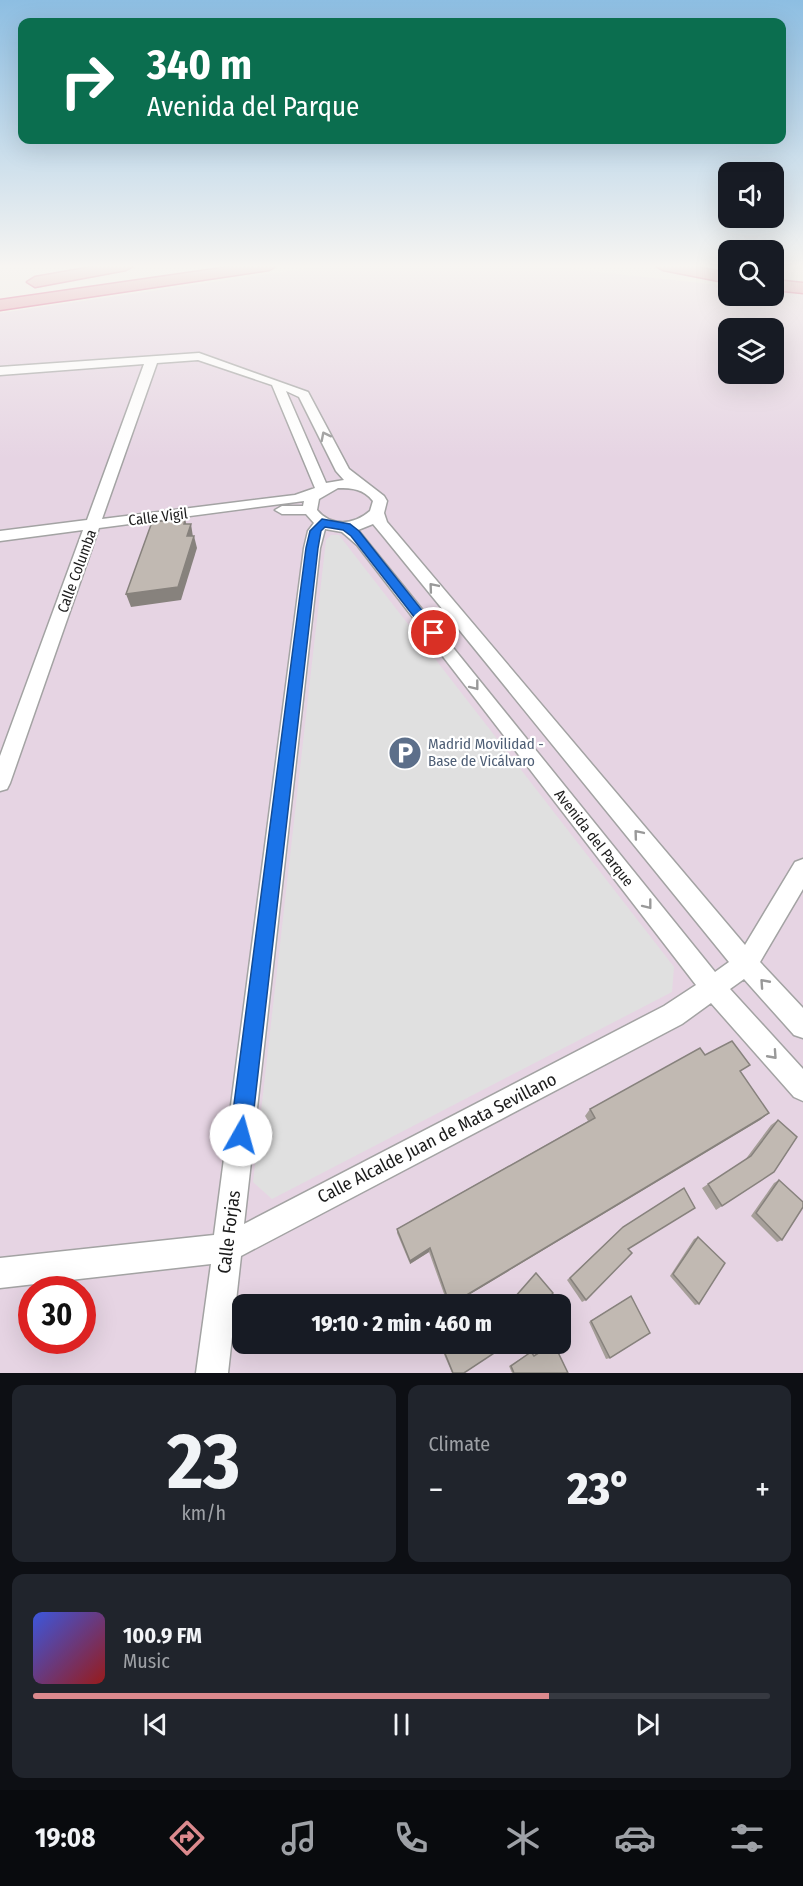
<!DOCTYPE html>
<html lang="en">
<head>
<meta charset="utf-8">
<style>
	:root { --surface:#171b24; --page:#20242c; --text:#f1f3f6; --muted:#9ea1a6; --line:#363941; --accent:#db898d }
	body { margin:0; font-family:"Fira Sans Condensed",sans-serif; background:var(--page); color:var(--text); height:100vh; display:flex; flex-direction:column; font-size:22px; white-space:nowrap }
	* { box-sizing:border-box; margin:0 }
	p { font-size:20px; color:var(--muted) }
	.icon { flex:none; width:33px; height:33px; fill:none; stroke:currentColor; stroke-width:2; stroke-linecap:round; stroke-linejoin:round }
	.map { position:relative; height:1373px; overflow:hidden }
	.panel { display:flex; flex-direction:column; gap:12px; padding:12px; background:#0d0f14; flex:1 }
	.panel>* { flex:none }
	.top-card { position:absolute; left:18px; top:18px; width:768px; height:126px; border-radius:12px; box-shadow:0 6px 24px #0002; background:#0b6e4f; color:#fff; overflow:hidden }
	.controls { position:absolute; left:718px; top:162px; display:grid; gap:12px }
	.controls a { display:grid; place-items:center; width:66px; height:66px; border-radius:12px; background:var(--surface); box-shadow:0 6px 24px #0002; font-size:30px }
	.speed { position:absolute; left:18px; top:1276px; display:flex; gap:12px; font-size:30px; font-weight:700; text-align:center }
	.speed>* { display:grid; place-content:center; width:78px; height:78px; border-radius:50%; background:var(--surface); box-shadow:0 6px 24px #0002; line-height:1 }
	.speed .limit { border:9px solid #d22; background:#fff; color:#111 }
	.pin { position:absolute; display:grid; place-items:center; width:51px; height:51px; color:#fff; margin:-26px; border:3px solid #fff; border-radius:50%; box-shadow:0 2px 6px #0007 }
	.me { position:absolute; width:66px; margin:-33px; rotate:7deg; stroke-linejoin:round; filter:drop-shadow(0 0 4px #0008) }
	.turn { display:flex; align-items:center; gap:21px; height:126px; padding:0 30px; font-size:27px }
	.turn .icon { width:78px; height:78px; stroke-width:2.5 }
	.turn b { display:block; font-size:42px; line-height:51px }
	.big { font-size:45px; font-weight:800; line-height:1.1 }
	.panel .tile { flex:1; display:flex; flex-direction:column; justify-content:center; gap:9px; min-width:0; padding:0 21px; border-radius:12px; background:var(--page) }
	.panel .dial { align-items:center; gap:0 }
	.dial b { font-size:78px; line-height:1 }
	.song { display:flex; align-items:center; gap:18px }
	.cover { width:72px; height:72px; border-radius:9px; background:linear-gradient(135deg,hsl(230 70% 55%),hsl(0 70% 35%)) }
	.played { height:6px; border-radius:3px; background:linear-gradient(90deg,var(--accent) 70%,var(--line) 70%) }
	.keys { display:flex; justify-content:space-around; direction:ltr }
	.heat { display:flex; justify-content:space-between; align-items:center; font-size:33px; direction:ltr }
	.panel .tiles { flex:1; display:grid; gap:12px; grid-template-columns:1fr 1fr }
	.tile:last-child { grid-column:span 2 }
	.trip { position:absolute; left:232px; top:1294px; width:339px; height:60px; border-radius:12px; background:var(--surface); box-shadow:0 6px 24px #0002; font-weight:800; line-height:60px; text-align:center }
	.dock { display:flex; height:96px; justify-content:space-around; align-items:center; background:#090b0e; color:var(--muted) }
	.dock .icon { width:42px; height:42px }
	.dock .current { color:var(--accent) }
	.dock b { font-size:27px; color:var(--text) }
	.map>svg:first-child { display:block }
	.industrial { fill:#e6d4e3; fill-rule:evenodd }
	.parking { fill:#e0e0e0 }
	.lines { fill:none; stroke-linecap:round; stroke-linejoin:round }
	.minor-casing { stroke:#a3a3a3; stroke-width:3 }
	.highway-casing { stroke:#d02b67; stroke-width:3 }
	.minor { fill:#fff; fill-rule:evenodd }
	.highway { fill:#e28c9e; fill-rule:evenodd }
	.wall { fill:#a69f99 }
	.shaded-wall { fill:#87827d }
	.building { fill:#c1b9b2; stroke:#87827d; stroke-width:1.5 }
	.oneway { stroke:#999 }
	.route { fill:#1a73e8; stroke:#114b97; stroke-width:1.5 }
	.labels { text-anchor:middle; stroke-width:4.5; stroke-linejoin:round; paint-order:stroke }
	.street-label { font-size:15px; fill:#1c1c1c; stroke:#fff }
	.service-label { font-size:15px; fill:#4e5e75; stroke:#fff; text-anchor:start }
	.near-street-label { font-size:18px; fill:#1c1c1c; stroke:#fff }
</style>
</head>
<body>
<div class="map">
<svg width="803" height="1373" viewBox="0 0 803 1373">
	<rect width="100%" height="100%" fill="#ede9e2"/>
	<path class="industrial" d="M 323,266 L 542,266 L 729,286 L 729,296 L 774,296 L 774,291 L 803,295 L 803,1373 L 0,1373 L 0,313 ZM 729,328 L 774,328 L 774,374 L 729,374 ZM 32,1290 L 82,1290 L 82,1341 L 32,1341 ZM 243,1305 L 561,1305 L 561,1344 L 243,1344 Z"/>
	<polygon class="parking" points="331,535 339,535 342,539 674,967 672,992 272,1199 253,1182 326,540"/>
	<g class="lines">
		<defs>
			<path id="minor" d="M 199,353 L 308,392 L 349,469 L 384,496 L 387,501 L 384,513 L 387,522 L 745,945 L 795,862 L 803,859 L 803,889 L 760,962 L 803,1008 L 803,1038 L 794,1035 L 744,979 L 730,989 L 803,1069 L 803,1101 L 794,1097 L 711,1003 L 682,1024 L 241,1256 L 228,1373 L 196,1373 L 211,1264 L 0,1288 L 0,1258 L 214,1235 L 304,548 L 308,531 L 314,523 L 306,514 L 282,514 L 275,510 L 282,506 L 303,506 L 304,501 L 99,528 L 10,783 L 7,789 L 0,791 L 0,756 L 83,530 L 0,541 L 0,531 L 87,520 L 144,364 L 0,375 L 0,367 ZM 198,360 L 272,385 L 315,488 L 295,495 L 102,519 L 157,363 ZM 286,391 L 299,397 L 336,471 L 344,480 L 326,483 ZM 338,488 C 352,488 364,489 373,501 L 370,511 C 354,525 331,527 317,510 L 319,499 ZM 373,524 L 383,536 L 729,962 L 715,972 L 358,530 ZM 325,529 L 342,532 L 357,545 L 696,985 L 664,1006 L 244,1224 L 320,548 Z"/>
			<g id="highway">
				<polygon points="98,266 133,266 126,270 35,287 27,282 35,277"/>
				<polygon points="236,266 276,266 269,270 0,310 0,300"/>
				<polygon points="656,266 690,266 729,273 729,283 663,270"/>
				<polygon points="774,280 803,283 803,293 774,290"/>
			</g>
		</defs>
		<use href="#minor" class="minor-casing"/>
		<use href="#highway" class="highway-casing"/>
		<use href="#minor" class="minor"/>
		<use href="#highway" class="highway"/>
	</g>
	<g class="wall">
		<polygon points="705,1055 741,1073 769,1113 760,1120 452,1305 448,1305 429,1252 410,1264 397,1233 397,1229 588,1121 585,1116 590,1109"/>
		<polygon points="778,1120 722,1206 716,1210 702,1188 745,1160 771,1125"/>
		<polygon points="779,1180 782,1240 777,1242 751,1216 774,1183"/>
		<polygon points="623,1227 628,1249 586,1300 582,1302 567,1280"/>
		<polygon points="698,1237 699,1304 695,1305 670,1276 694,1239"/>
		<polygon points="631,1296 610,1358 606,1359 589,1322"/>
		<polygon points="455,1344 464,1373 452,1373 443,1352"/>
		<polygon points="552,1344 554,1344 568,1373 512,1373 509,1366 529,1353 531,1352 534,1355"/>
	</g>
	<g class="shaded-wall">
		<polygon points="185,519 188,531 191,524 193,537 190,548 184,524"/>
		<polygon points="194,536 197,548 181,600 131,607 126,594"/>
		<polygon points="769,1113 760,1120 452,1305 450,1305"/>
		<polygon points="430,1248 429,1252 410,1264 410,1261"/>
	</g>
	<g class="building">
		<polygon points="185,519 184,524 191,524 187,536 194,536 178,587 126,594 152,522"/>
		<polygon points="732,1041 750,1065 740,1071 769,1113 450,1305 430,1248 410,1261 397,1229 595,1118 590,1109 700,1048 705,1055"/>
		<polygon points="778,1120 797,1137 774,1172 722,1206 708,1184 751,1156"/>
		<polygon points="779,1180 803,1202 803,1207 782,1240 756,1213"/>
		<polygon points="684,1188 695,1208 628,1249 632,1253 586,1300 570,1278 623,1227"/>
		<polygon points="698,1237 725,1263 699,1304 673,1274"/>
		<polygon points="536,1273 553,1293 543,1305 508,1305"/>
		<polygon points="631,1296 650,1333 610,1358 591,1321"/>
		<polygon points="455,1344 508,1344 464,1373 453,1373 444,1351"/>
		<polygon points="553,1344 554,1344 568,1373 514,1373 511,1366 531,1352 534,1356"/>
	</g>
	<defs><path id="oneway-chevron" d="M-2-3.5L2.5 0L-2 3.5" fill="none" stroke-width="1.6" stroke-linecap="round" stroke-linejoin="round" transform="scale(1.5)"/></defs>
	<g class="oneway">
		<use href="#oneway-chevron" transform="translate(325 436) rotate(-117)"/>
		<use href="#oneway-chevron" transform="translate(433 587) rotate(-130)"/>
		<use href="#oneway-chevron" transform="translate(475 686) rotate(52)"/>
		<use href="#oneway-chevron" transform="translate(638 834) rotate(-130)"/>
		<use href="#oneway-chevron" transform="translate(648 905) rotate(52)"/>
		<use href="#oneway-chevron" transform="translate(764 983) rotate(-132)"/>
		<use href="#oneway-chevron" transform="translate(773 1055) rotate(48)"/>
	</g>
	<linearGradient id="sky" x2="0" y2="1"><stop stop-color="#8dbee2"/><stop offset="0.58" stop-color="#f7f5f2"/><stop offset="1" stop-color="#f7f5f2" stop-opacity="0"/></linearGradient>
	<rect width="803" height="459" fill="url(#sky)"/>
	<polygon class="route" points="322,519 350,524 359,531 440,633 438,636 429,636 351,536 343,530 325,527 321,531 318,548 251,1135 248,1142 241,1145 233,1142 230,1135 306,548 310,531"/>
	<defs>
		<symbol id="parking-disc" viewBox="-11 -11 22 22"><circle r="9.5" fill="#5c6f8a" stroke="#fff"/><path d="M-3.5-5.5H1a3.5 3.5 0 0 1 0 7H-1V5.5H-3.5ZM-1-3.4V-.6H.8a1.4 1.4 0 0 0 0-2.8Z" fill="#fff"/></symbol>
	</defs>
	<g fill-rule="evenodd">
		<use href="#parking-disc" x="386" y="734" width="38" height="38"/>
	</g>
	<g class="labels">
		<g class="street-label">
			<text transform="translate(158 517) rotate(-7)" y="5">Calle Vigil</text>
			<text transform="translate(77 571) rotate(-70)" y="5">Calle Columba</text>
			<text transform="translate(594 838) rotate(52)" y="5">Avenida del Parque</text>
		</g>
		<g class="service-label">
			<text x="428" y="749">Madrid Movilidad -<tspan x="428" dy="17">Base de Vicálvaro</tspan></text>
		</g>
		<g class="near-street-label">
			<text transform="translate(437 1138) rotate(-27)" y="6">Calle Alcalde Juan de Mata Sevillano</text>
			<text transform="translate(229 1232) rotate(-83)" y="6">Calle Forjas</text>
		</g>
	</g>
</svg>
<div class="controls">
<a><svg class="icon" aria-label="sound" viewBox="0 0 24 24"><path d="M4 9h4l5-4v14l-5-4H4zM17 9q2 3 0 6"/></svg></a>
<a><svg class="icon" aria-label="search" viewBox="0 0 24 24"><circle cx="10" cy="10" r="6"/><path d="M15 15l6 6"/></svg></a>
<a><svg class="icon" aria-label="layers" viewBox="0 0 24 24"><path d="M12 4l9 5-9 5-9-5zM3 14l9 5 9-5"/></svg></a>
</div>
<div class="speed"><div class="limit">30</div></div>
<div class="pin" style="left:434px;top:633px;background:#d93025"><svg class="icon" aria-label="arrive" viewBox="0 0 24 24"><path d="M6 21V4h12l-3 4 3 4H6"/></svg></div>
<svg class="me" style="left:241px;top:1135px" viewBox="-20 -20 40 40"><circle r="19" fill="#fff"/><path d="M0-13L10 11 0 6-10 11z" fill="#1a73e8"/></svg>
<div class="trip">19:10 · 2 min · 460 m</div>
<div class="top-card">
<div class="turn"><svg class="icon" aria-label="right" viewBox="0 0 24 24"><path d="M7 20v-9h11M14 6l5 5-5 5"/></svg><div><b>340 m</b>Avenida del Parque</div></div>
</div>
</div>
<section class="panel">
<div class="tiles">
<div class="tile dial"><b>23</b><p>km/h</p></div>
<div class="tile"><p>Climate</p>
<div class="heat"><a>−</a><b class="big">23°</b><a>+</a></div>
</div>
<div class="tile">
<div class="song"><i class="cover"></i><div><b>100.9 FM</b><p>Music</p></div></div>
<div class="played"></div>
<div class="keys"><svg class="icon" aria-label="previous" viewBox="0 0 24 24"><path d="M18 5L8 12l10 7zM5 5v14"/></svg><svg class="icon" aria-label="pause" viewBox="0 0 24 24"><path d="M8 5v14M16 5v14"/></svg><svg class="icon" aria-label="next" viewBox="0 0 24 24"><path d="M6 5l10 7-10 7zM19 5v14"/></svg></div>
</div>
</div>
</section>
<nav class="dock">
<b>19:08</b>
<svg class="icon current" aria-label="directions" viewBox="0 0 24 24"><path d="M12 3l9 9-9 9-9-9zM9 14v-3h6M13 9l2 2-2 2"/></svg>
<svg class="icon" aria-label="music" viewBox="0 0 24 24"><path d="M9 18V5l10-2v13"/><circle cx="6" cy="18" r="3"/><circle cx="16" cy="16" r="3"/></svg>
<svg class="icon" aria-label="phone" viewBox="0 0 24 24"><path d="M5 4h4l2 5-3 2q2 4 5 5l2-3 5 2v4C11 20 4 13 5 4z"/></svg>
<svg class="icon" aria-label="climate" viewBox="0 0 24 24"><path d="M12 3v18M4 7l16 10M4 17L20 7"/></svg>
<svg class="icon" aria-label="car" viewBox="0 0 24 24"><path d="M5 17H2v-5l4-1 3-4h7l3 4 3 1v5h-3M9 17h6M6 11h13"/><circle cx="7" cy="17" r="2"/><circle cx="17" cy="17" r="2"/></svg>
<svg class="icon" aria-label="filters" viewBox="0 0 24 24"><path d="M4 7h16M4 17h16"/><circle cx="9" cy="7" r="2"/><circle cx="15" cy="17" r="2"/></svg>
</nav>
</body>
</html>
